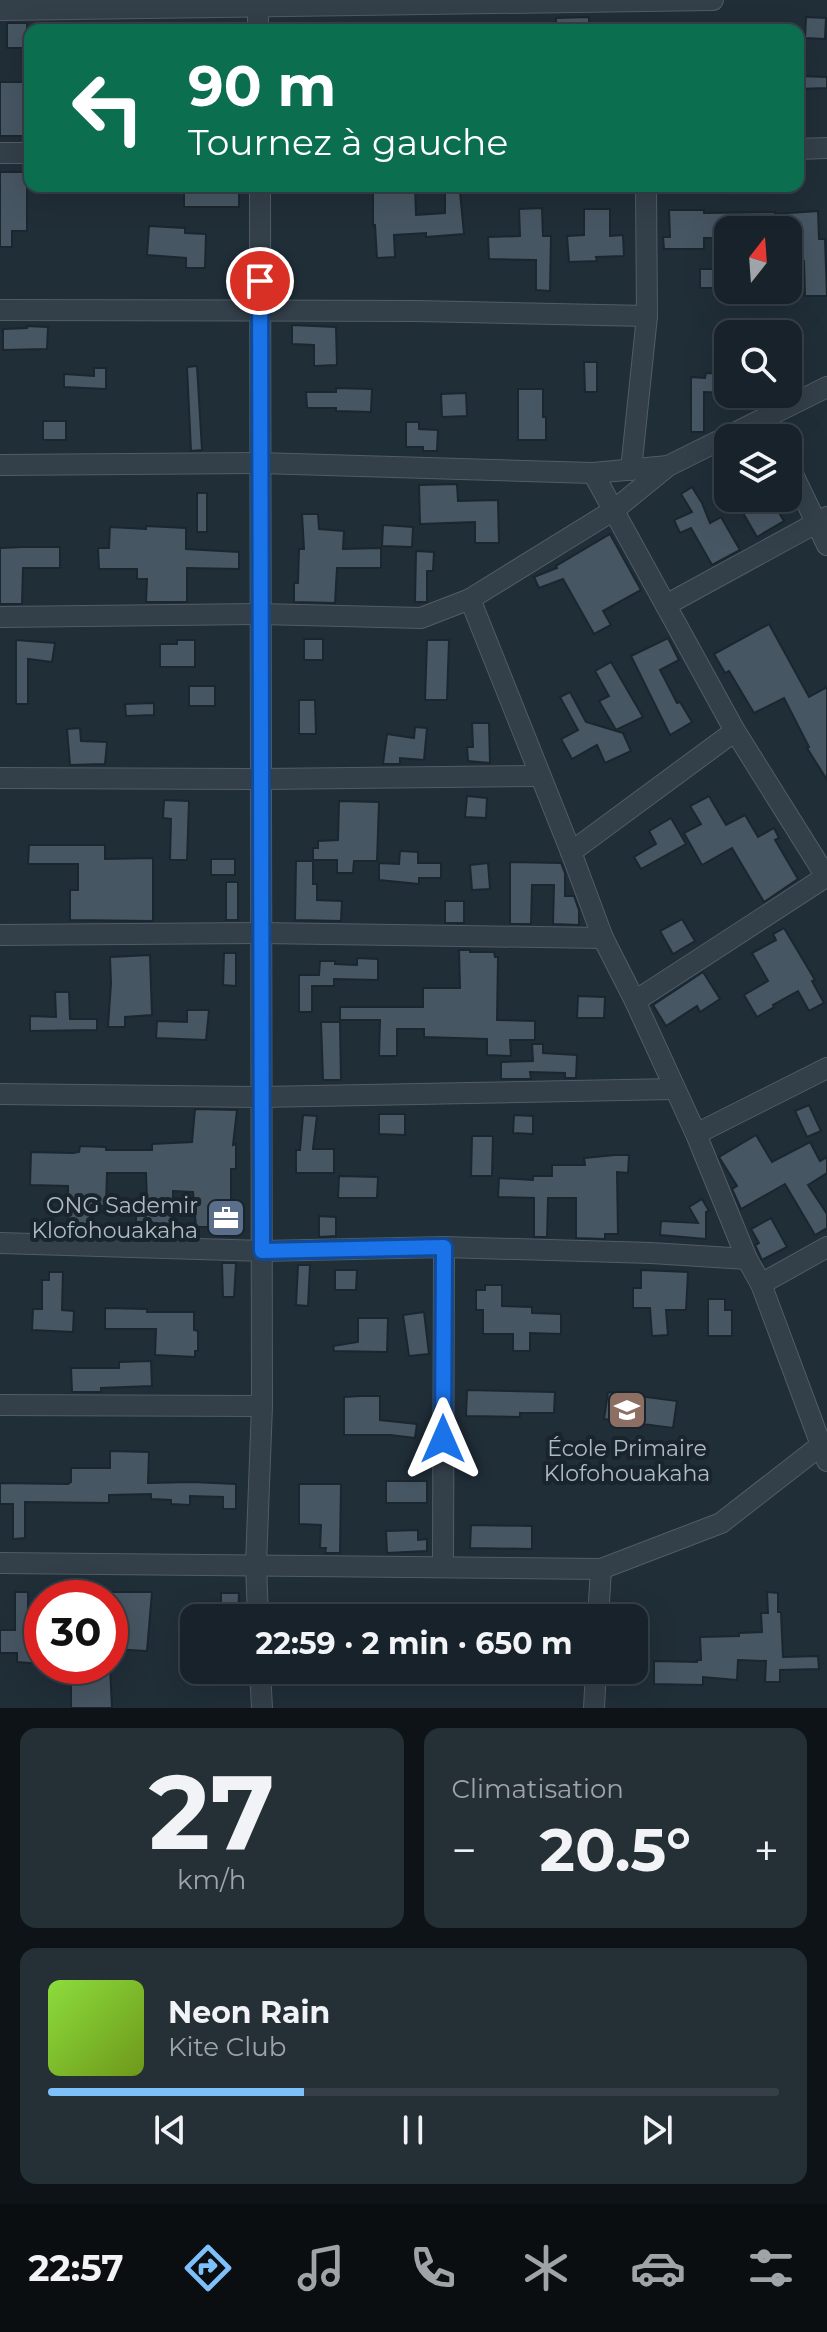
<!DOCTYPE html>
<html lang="fr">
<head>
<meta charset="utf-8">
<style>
	:root { --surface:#18222a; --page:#252f36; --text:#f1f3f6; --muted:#9fa4a8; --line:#363f47; --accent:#7ec0fa }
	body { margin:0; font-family:Montserrat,sans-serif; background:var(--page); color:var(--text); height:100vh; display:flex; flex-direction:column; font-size:30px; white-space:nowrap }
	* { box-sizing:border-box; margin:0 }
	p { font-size:26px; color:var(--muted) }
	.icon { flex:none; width:44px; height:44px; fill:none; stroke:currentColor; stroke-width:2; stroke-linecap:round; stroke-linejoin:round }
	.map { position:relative; height:1708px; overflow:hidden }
	.details { display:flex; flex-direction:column; gap:20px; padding:20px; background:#0d1317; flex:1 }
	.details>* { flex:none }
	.hud { position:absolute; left:24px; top:24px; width:780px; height:168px; border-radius:16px; box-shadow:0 8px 32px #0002,0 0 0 2px var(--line); background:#0b6e4f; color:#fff; overflow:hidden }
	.needle { width:52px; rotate:17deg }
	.fabs { position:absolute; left:714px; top:216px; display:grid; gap:16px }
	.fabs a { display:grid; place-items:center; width:88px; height:88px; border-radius:16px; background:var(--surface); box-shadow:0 8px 32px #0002,0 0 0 2px var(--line); font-size:40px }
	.speed { position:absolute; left:24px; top:1580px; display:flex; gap:16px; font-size:40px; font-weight:700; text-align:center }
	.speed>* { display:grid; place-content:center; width:104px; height:104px; border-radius:50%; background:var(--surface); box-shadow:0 8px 32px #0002,0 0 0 2px var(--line); line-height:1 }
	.speed .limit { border:12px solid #d22; background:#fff; color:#111 }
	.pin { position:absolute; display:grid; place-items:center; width:68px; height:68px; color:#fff; margin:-34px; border:4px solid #fff; border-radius:50%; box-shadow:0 2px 8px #0007 }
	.me { position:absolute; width:88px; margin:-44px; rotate:0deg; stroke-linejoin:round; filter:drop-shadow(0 0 6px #0008) }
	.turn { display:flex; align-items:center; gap:28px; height:168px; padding:0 32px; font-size:36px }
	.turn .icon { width:104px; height:104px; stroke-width:2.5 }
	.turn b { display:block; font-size:56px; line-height:68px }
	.big { font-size:60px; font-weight:700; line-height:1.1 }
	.details .card { flex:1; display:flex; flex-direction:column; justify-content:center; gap:12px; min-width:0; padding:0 28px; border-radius:16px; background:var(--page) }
	.details .dial { align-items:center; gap:0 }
	.dial b { font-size:104px; line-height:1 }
	.song { display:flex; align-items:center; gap:24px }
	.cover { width:96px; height:96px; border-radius:12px; background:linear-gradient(135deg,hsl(90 70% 55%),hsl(80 70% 35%)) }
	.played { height:8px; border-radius:4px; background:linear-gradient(90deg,var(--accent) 35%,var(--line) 35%) }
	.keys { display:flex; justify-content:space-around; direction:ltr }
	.heat { display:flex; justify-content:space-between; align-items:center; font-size:44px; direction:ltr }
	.details .tiles { flex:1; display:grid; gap:20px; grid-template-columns:1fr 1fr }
	.card:last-child { grid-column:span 2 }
	.trip { position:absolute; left:180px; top:1604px; width:468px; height:80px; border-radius:16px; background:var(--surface); box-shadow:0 8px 32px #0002,0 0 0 2px var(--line); font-weight:700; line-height:80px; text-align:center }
	.tab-bar { display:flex; height:128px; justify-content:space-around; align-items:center; background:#0a0e11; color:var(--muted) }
	.tab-bar .icon { width:56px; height:56px }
	.tab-bar .active { color:var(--accent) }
	.tab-bar b { font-size:36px; color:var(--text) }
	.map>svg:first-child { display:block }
	.building { fill:#465662; stroke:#1b262f; stroke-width:2 }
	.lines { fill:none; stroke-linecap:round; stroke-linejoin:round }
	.minor-casing { stroke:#515d66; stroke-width:22 }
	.minor { stroke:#333f49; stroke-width:20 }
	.route-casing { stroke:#114b97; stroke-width:20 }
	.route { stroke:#1a73e8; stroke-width:14 }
	.labels { text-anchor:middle; stroke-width:8; stroke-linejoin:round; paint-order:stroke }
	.poi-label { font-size:22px; fill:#aebac5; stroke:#19242d; text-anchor:end }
</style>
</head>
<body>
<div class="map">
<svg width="827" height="1708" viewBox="0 0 827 1708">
	<rect width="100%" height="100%" fill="#202e38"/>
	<g class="building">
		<polygon points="589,17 589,30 556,30 556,18"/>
		<polygon points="806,17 826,18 825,39 805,38"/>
		<rect x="7" y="23" width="20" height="25"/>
		<polygon points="798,76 827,77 827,88 798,89"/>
		<rect x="0" y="82" width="29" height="54"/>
		<polygon points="0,172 27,172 27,231 12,231 12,247 0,247"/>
		<polygon points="184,186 196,186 196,190 239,190 239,207 184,207"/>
		<polygon points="373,186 415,186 416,215 445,213 445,192 460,192 464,234 426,237 426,233 394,235 395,257 377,258 375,225 373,225"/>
		<polygon points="542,208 543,236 551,236 550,291 536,290 536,260 489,259 488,237 520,236 519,209"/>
		<polygon points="584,209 610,209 610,236 623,235 624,256 596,257 597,261 569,262 567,236 584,235"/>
		<polygon points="669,210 704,210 704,213 775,212 775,214 818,211 819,239 825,239 827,296 805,296 804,261 789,261 788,230 728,230 728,238 704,238 704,249 664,249 663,237 670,237"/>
		<polygon points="149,226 185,228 185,233 206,234 205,268 186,268 186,258 147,255"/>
		<rect x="700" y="269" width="23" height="19"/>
		<polygon points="292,325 336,327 337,365 314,366 314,345 292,344"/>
		<polygon points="27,326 48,327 47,349 3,350 3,329 27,328"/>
		<polygon points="584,362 597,362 597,392 585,392"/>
		<polygon points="197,366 202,450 191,451 187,367"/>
		<polygon points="94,368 106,368 106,389 64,387 64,374 94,376"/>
		<polygon points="706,373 728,374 728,393 704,392 704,432 691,432 691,377 705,378"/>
		<polygon points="336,388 372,389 371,412 336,411 336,408 307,408 306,392 336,392"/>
		<polygon points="518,389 543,389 543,417 546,417 546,440 518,440"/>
		<polygon points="466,393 467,416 442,417 441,394"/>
		<rect x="43" y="421" width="23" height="19"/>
		<polygon points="406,422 419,422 419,429 438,430 437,451 423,451 423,447 406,447"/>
		<polygon points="457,484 458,501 498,500 499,543 475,543 475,522 420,524 419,485"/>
		<polygon points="692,487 702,503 710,523 721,517 740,550 712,565 691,528 680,533 674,520 692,512 681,494"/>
		<rect x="197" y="493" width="10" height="39"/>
		<polygon points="754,498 770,498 784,521 757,537 739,506"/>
		<polygon points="302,514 318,514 319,529 344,531 343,549 381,548 381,568 337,568 335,603 294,602 294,583 298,583 299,549 304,549"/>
		<polygon points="383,525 413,527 412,547 382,546"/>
		<polygon points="146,526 186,528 186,549 239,552 239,569 187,568 187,602 146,602 147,579 137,579 137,569 99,569 98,548 109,548 110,527 146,529"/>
		<polygon points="610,534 641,590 603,611 611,625 594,634 563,579 539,588 534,577 557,568 556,566"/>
		<polygon points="23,547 60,547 60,568 23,568 22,604 0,604 0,548"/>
		<polygon points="416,551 434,552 433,571 427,571 427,602 415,602"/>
		<polygon points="769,624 809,697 827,687 827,780 807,748 809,747 784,698 754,713 729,671 725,673 714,654"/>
		<polygon points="668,638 679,660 660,670 677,703 680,702 692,722 670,735 631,656"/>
		<rect x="304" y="639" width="19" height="21"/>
		<polygon points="16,640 55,643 52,662 28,659 28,704 16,704"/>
		<polygon points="177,640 195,640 195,667 160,667 160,644 177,644"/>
		<polygon points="427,640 449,640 447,700 425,700"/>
		<polygon points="611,662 643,717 616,730 599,701 609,696 595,671"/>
		<rect x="189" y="686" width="26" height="20"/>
		<polygon points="570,692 586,722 623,733 631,751 605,763 597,745 572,759 561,739 578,730 560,697"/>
		<polygon points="299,700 315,700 316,734 299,734"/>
		<polygon points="154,703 154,715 126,716 125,704"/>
		<polygon points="472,723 489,723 490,763 468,761 467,747 473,747"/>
		<polygon points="415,727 427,728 424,760 400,758 400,764 383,764 387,734 414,738"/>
		<polygon points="80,728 81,741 107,742 105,764 70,765 67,729"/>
		<polygon points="467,796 487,798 486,818 465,817"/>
		<polygon points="709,796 726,825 745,815 758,837 774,828 779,838 775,840 798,879 764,902 732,848 702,865 684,833 701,824 690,806"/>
		<polygon points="164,800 189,801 187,860 170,860 171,819 163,818"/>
		<polygon points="339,801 379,802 377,861 354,861 353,873 337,873 337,860 313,860 313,848 318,848 318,841 338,840"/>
		<polygon points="671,818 686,844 641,869 634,857 656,844 649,831"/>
		<polygon points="29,845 105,845 105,859 153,858 153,921 70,920 70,890 78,890 78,864 28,864"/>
		<polygon points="400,851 418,852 418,863 441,863 441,878 419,878 419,884 379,880 379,863 399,864"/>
		<rect x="211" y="859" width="24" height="16"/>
		<polygon points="296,861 313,861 313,884 317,884 317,900 342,901 341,921 295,920"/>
		<polygon points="510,862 561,863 565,873 565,896 574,896 579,910 579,925 553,924 554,885 532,885 531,924 510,924"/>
		<polygon points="488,863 490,889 472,890 470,865"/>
		<rect x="226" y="882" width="12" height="38"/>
		<rect x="445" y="901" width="19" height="22"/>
		<polygon points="682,919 695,941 673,954 660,931"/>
		<polygon points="784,928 815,980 812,981 824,1003 809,1011 798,991 773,1005 774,1007 757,1017 744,995 768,981 752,953 776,940 773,934"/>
		<polygon points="459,950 470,950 470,952 494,952 495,957 498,957 497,1020 535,1021 535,1040 510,1040 511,1056 487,1055 487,1039 424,1037 424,1029 397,1029 397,1056 379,1056 380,1020 340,1020 340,1007 423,1007 423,988 460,988"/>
		<polygon points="224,953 236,953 236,986 223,985"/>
		<polygon points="150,955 152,1015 125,1017 125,1027 108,1027 111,983 110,957"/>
		<polygon points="357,958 378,959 378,980 334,979 334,986 312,986 312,1012 299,1012 299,975 319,975 320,961 335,961 335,964 357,965"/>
		<polygon points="703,972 720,999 700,1012 697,1006 666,1026 653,1005"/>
		<polygon points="55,992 69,992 70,1019 97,1019 97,1030 30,1031 30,1016 56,1017"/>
		<polygon points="578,996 605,997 604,1018 577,1018"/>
		<polygon points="187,1010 209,1010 206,1040 156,1038 157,1021 187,1022"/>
		<polygon points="321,1022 340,1022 341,1080 323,1080"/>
		<polygon points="532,1044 543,1044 543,1053 577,1055 576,1078 565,1078 565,1073 530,1072 531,1079 501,1079 501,1062 533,1061"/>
		<polygon points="809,1105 821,1131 807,1137 795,1111"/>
		<polygon points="195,1109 237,1110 233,1145 236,1144 236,1169 231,1169 231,1227 196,1227 193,1192 173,1191 173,1227 151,1228 152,1222 136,1222 136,1200 147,1201 146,1173 107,1173 106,1206 91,1205 92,1231 68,1229 68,1186 30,1185 31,1152 73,1153 79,1152 80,1146 106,1147 106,1150 152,1150 152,1144 192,1142"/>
		<polygon points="379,1114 405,1114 405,1135 379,1134"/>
		<polygon points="303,1115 317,1116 313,1149 334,1149 334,1173 296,1173 296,1150 300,1150"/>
		<polygon points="514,1115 533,1116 533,1134 513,1133"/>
		<polygon points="756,1135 772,1162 810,1142 820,1161 827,1157 827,1173 808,1185 827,1214 827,1228 815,1235 785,1184 741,1209 732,1189 737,1186 719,1157"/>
		<polygon points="472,1136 493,1136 492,1176 471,1176"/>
		<polygon points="615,1155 629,1155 628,1173 617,1172 618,1234 605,1234 605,1239 576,1238 576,1198 548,1198 547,1237 534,1237 534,1198 498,1197 499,1178 533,1180 533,1176 552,1176 552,1165 585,1165 584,1158"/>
		<polygon points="339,1176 378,1177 377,1198 338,1198"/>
		<polygon points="702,1199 709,1211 706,1212 706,1239 660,1235 661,1221 698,1223 689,1207"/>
		<polygon points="319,1216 336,1217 336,1236 319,1237"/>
		<polygon points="771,1218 787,1247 762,1260 755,1245 759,1243 751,1229"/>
		<polygon points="222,1263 236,1263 234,1297 223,1297"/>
		<polygon points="298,1265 310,1265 308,1306 296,1305"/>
		<polygon points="335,1270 357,1270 356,1290 335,1290"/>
		<polygon points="641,1270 688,1272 686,1310 666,1310 668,1335 652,1336 650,1308 633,1308 633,1288 641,1288"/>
		<polygon points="49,1272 63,1272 62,1310 74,1311 73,1332 32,1330 33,1309 42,1309 42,1280 49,1280"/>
		<polygon points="485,1285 502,1285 502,1306 532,1307 532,1313 561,1314 561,1334 530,1333 530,1351 513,1351 513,1334 483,1334 483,1310 476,1310 476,1290 485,1290"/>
		<polygon points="708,1299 725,1299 725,1310 732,1310 732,1336 708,1336"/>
		<polygon points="105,1308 147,1309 147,1312 194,1312 194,1330 198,1331 198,1351 195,1351 195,1357 155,1355 156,1329 105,1329"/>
		<polygon points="424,1312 429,1354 409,1356 403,1315"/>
		<polygon points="358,1318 388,1318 387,1352 334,1351 333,1346 358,1342"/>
		<polygon points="151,1361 152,1386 101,1388 101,1392 72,1392 71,1368 119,1368 119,1362"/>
		<polygon points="467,1390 555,1392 554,1413 520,1413 520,1417 466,1416"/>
		<polygon points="608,1392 677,1401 673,1428 604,1419"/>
		<polygon points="360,1396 380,1396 380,1420 417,1424 415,1438 390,1435 344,1435 344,1397"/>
		<polygon points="110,1451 149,1452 148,1483 192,1482 236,1484 236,1509 223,1509 223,1497 190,1496 190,1505 171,1504 171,1500 151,1499 151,1494 109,1495 109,1503 25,1502 25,1538 13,1539 13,1504 0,1504 0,1483 68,1484 71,1482 71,1468 110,1468"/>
		<rect x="386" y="1481" width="41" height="22"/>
		<polygon points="299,1484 341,1484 340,1553 325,1553 326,1548 320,1548 321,1525 299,1524"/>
		<polygon points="471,1525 532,1526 532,1549 470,1548"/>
		<polygon points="418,1530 418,1540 427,1539 427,1551 387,1553 386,1531"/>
		<polygon points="15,1592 28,1592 28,1652 42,1653 42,1664 17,1662 17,1653 0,1653 0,1630 15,1630"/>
		<polygon points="110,1592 152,1592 147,1651 110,1649"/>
		<polygon points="767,1592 778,1593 778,1612 781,1612 783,1657 818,1656 819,1669 780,1670 780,1682 765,1682 766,1661 738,1660 737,1680 703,1677 703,1685 654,1684 654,1661 697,1662 697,1660 701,1660 700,1637 739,1636 739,1633 762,1632 761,1613 768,1613"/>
		<polygon points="221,1593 239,1593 238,1618 221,1618"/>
		<polygon points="71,1666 110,1666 112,1708 71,1708"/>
	</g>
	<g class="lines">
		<defs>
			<g id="minor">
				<polyline points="258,0 258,30"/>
				<polyline points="0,10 713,0"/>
				<polyline points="798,149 827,148"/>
				<polyline points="0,153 30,153"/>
				<polyline points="0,310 417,311 647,316"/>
				<polyline points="788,464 827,545"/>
				<polyline points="0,465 260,463 593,473 668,466"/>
				<polyline points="631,470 647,316 646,186"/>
				<polyline points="593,473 735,731 827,878"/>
				<polyline points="470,599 571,852 603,938 635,1001 696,1134 747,1259 761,1284 827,1461"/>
				<polyline points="666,605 827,517"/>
				<polyline points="0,617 261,614 421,618 470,599 614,510 668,466 827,387"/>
				<polyline points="0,778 262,779 539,776"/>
				<polyline points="571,852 735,731"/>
				<polyline points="0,935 261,933 603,938"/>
				<polyline points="635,1001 827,876"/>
				<polyline points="0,1094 261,1097 674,1089"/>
				<polyline points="696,1134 827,1068"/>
				<polyline points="0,1243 262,1251 444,1247 651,1253 747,1259"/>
				<polyline points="761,1284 827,1247"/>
				<polyline points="0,1405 262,1406"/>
				<polyline points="0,1563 601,1569 721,1523 820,1446"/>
				<polyline points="443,1566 444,1247"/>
				<polyline points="258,1618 256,1564 262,1406 260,186"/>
				<polyline points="598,1618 601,1569"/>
				<polyline points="260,1670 262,1708"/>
				<polyline points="594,1708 596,1670"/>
			</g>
		</defs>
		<use href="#minor" class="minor-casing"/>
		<use href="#minor" class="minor"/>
	</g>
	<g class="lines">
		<defs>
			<polyline id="route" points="260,281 262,1251 444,1247 443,1439"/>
		</defs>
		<use href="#route" class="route-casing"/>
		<use href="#route" class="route"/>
	</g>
	<defs>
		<symbol id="office-square" viewBox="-11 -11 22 22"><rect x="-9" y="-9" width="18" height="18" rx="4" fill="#5c6f8a" stroke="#19242d"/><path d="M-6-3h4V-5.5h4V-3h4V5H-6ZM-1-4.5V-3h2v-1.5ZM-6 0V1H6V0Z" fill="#fff"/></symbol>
		<symbol id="school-square" viewBox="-11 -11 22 22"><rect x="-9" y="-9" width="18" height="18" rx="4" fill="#8d6e63" stroke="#19242d"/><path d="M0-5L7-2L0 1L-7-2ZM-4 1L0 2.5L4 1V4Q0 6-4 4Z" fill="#fff"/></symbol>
	</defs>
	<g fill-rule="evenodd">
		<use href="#office-square" x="204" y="1196" width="44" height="44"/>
		<use href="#school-square" x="605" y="1388" width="44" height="44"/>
	</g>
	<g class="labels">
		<g class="poi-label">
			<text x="198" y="1213">ONG Sademir<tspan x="198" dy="25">Klofohouakaha</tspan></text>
			<text x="627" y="1456" text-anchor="middle">École Primaire<tspan x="627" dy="25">Klofohouakaha</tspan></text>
		</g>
	</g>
</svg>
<div class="fabs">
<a><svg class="needle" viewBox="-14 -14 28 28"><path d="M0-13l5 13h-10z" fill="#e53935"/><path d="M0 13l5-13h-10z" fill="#9fa4a8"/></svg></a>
<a><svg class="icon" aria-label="search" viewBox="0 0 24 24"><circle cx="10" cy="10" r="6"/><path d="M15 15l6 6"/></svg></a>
<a><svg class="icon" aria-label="layers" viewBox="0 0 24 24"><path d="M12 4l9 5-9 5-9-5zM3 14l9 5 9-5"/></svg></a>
</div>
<div class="speed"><div class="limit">30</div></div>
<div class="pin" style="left:260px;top:281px;background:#d93025"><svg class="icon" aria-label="arrive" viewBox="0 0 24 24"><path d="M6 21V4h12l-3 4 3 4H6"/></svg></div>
<svg class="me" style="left:443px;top:1439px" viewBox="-20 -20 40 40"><path d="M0-17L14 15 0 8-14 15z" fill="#1a73e8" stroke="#fff" stroke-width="4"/></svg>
<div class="trip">22:59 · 2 min · 650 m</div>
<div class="hud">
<div class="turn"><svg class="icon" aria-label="left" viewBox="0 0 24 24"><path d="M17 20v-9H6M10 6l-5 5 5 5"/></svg><div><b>90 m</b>Tournez à gauche</div></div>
</div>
</div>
<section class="details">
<div class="tiles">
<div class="card dial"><b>27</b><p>km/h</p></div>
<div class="card"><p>Climatisation</p>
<div class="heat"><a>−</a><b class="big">20.5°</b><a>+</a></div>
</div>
<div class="card">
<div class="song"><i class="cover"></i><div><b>Neon Rain</b><p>Kite Club</p></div></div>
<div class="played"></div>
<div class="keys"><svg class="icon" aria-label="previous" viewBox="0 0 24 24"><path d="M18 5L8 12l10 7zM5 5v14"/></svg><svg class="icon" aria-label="pause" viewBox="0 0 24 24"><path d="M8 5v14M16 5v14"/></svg><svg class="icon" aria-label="next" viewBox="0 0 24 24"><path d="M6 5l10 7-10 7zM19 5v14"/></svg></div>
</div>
</div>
</section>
<nav class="tab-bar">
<b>22:57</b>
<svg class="icon active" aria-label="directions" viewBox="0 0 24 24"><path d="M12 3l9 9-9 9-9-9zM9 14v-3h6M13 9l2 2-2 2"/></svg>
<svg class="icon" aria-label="music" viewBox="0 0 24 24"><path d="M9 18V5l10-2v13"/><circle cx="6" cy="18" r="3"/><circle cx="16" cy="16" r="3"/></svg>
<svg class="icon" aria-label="phone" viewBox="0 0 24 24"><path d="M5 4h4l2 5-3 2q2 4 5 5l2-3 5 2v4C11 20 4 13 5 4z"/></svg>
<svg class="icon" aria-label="climate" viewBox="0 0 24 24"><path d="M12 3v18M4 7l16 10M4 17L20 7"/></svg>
<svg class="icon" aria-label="car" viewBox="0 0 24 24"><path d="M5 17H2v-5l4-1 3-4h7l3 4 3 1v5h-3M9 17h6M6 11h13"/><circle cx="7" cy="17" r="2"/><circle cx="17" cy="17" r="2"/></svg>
<svg class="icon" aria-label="filters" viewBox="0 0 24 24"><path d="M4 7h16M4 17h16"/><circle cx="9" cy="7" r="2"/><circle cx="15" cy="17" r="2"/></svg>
</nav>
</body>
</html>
